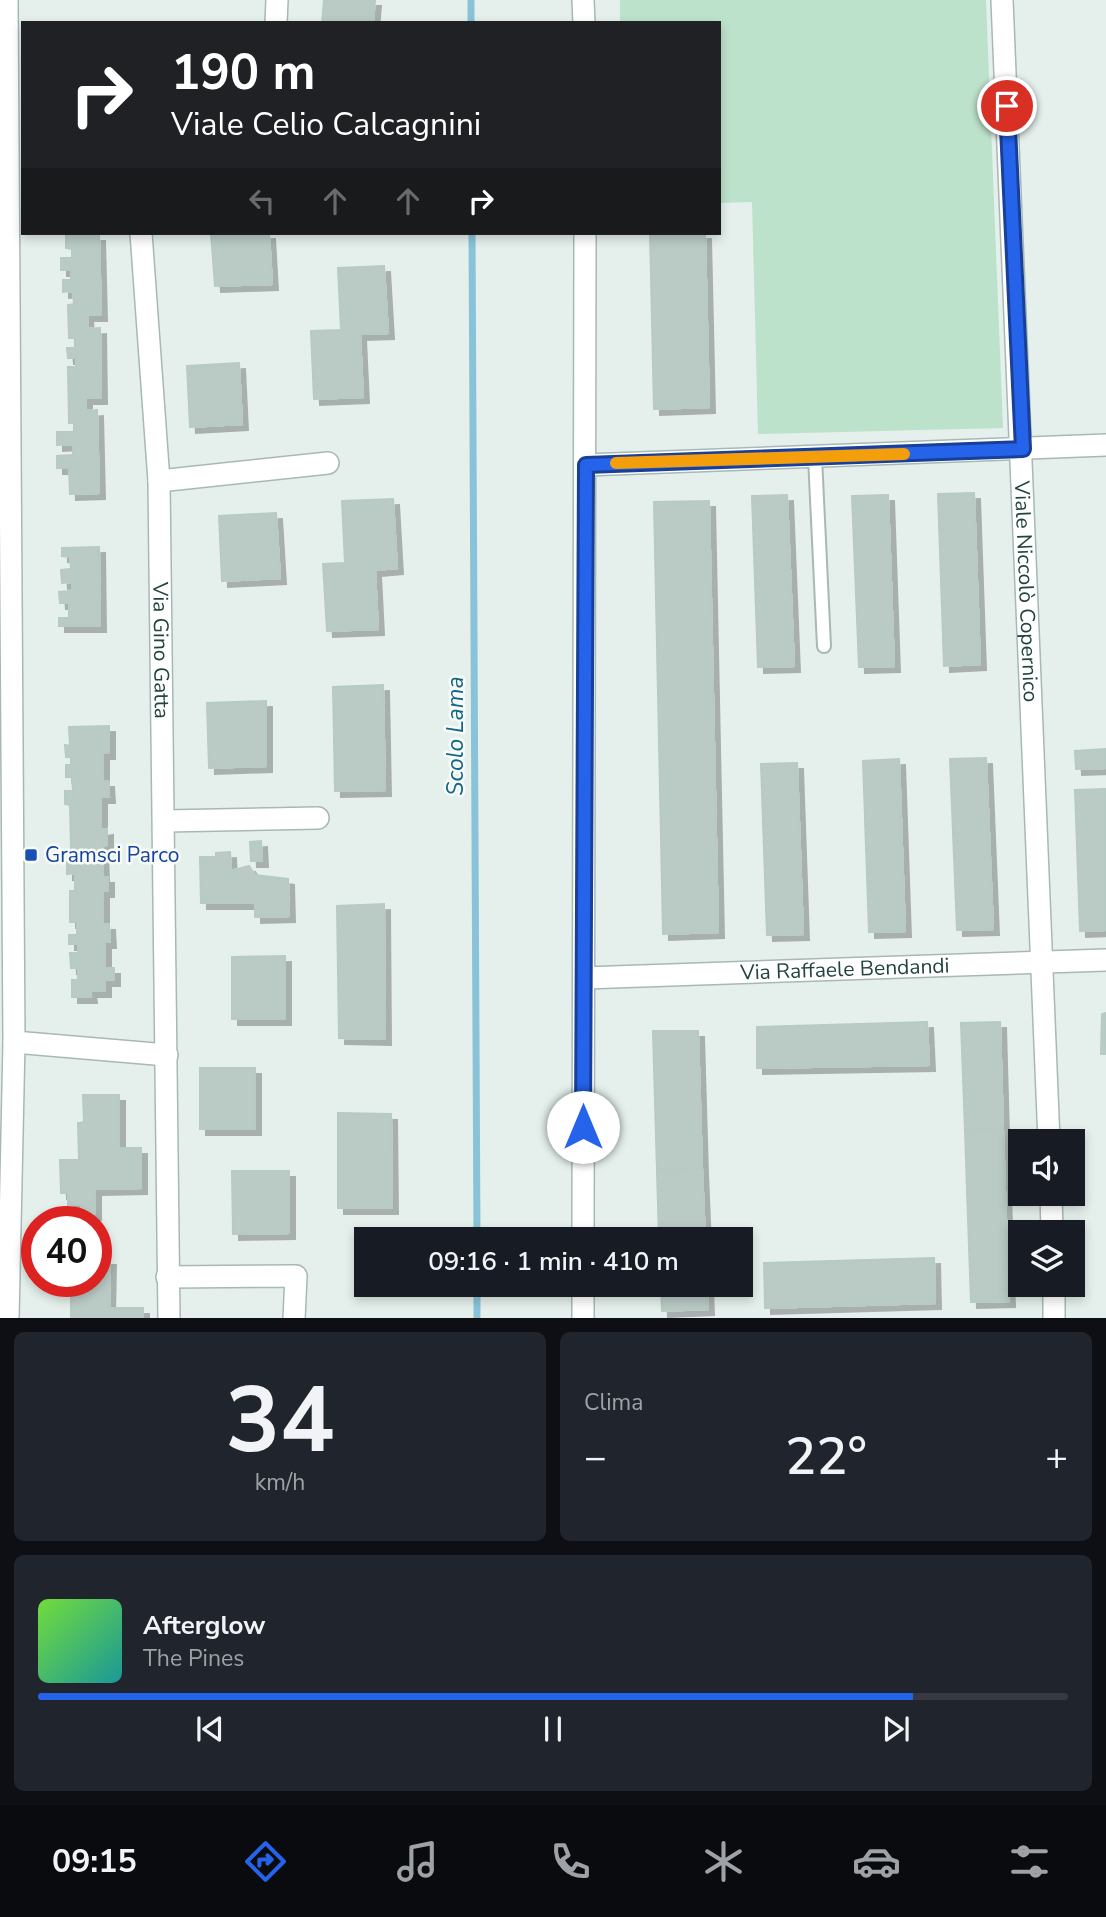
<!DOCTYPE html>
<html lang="it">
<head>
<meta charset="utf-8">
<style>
	:root { --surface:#171b24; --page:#20242c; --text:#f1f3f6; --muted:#9ea1a6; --line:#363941; --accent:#2563eb }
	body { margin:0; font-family:"Nunito Sans",sans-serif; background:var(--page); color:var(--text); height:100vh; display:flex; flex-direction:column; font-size:26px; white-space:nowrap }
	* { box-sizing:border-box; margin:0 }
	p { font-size:23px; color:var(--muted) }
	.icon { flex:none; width:38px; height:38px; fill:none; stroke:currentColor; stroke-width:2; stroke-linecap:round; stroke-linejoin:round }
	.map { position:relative; height:1318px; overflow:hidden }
	.details { display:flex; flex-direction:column; gap:14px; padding:14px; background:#0d0f14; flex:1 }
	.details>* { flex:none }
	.hud { position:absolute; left:21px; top:21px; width:700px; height:214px; border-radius:0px; box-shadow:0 4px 10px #0003; background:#202124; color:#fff; overflow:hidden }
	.fabs { position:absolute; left:1008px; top:1129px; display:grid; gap:14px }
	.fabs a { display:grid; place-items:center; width:77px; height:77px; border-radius:0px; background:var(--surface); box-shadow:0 4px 10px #0003; font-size:35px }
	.speed { position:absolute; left:21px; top:1206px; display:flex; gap:14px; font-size:35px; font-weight:700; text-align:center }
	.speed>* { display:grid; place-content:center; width:91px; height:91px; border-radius:50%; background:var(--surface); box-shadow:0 4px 10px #0003; line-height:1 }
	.speed .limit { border:10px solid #d22; background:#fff; color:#111 }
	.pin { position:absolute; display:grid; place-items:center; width:60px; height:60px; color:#fff; margin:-30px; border:4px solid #fff; border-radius:50%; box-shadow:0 2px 7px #0007 }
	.me { position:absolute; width:77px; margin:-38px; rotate:0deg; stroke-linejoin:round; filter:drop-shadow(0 0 5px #0008) }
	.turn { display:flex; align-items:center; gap:24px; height:147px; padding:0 35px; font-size:32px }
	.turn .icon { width:91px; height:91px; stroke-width:2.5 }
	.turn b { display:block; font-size:49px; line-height:60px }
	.lanes { display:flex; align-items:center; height:66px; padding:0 35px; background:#0003; justify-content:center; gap:35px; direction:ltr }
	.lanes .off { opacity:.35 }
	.big { font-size:52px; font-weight:600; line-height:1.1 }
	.details .tile { flex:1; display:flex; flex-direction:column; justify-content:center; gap:10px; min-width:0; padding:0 24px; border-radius:10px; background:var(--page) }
	.details .dial { align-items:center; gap:0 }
	.dial b { font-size:91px; line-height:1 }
	.song { display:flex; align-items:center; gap:21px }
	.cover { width:84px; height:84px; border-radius:10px; background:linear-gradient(135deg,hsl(100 70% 55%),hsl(180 70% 35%)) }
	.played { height:7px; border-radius:4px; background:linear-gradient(90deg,var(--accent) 85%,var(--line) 85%) }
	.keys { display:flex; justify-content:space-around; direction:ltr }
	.heat { display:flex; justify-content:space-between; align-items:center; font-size:38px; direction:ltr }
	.details .tiles { flex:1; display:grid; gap:14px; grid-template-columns:1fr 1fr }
	.tile:last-child { grid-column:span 2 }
	.trip { position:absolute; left:354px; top:1227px; width:399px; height:70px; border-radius:0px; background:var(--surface); box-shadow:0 4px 10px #0003; font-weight:600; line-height:70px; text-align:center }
	.dock { display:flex; height:112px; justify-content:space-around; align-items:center; background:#090b0e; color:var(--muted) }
	.dock .icon { width:49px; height:49px }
	.dock .on { color:var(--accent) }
	.dock b { font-size:32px; color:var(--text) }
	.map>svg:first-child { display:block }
	.green { fill:#bde2cb }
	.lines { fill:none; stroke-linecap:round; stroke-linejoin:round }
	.stream { stroke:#89c3d9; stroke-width:7 }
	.building { fill:#bacbc6; stroke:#b7cac4; stroke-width:2; filter:url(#shadow) }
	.service-casing { stroke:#a7b9b5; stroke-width:16 }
	.minor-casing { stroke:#a7b9b5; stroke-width:24 }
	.tertiary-casing { stroke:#a7b9b5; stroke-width:24 }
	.service { stroke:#fff; stroke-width:12 }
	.minor { stroke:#fff; stroke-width:21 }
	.tertiary { stroke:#fff; stroke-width:21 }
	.route-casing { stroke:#184099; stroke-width:18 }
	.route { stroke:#2563eb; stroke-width:12 }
	.slow { stroke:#f59e0b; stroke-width:12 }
	.transit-dot { fill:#1a4fb4; stroke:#f7fbf9; stroke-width:2.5 }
	.labels { text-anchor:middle; stroke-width:5; stroke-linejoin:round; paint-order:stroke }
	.street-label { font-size:21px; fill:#22443f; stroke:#f7fbf9 }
	.transit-label { font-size:21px; fill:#164399; stroke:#f7fbf9; text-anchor:start }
	.water-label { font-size:23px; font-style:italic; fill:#156686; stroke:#f7fbf9 }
</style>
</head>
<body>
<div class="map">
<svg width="1106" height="1319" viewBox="0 0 1106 1319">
	<defs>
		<filter id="shadow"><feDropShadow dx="6" dy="6" stdDeviation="0" flood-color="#0004"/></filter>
	</defs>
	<rect width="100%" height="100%" fill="#e5f0ec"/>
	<polygon class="green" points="620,0 986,0 1003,428 758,434 752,202 719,203 719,23 620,23"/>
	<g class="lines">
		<g class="stream">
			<polyline points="471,0 471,23"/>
			<polyline points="472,233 477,1239"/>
			<polyline points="477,1284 477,1319"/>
		</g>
	</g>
	<g class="building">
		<polygon points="324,0 375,0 373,23 322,23"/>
		<polygon points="211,233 269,233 272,284 215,286"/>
		<polygon points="650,233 705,233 709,407 654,409"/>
		<polygon points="66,235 99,235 101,315 87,315 88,329 100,328 101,398 86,398 86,411 97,410 99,493 70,494 69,468 57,468 57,456 73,455 73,444 57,445 57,432 74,432 74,423 69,423 68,367 76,367 76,358 68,358 67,348 75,348 75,338 69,338 68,305 74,304 73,291 63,292 63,280 71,280 71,270 61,270 61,258 72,258 72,249 66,248"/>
		<polygon points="384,266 388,333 360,334 363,397 314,399 311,331 341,330 338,268"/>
		<polygon points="239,363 242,424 190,427 187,366"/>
		<polygon points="974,493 980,664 944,666 938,494"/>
		<polygon points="787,495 794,666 758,667 752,496"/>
		<polygon points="888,495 894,666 859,667 852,496"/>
		<polygon points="393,499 397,568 375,570 378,629 327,631 323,564 345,563 342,501"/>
		<polygon points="709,501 718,932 663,934 654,502"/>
		<polygon points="276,513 280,578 222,581 219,516"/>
		<polygon points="99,547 100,626 59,626 59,618 69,618 69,603 60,603 59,592 72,591 72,582 62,583 61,570 71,569 70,557 62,556 62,548"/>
		<polygon points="383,685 385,790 335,791 333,687"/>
		<polygon points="266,701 266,766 209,768 207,703"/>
		<polygon points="109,726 109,753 103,753 103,781 108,781 109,797 101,797 101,830 107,829 107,845 102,846 103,877 108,877 108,891 103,891 103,924 109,924 110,942 105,942 105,968 114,968 114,980 105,980 105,991 90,991 91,997 72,997 72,980 78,980 78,968 71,968 70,953 78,953 78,944 69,944 69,935 77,935 77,922 70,922 70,891 75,891 75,873 67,874 67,862 75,862 75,850 71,849 70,805 65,804 65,791 73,791 72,777 66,777 66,765 71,765 71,757 66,757 65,745 70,746 69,727"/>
		<polygon points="1106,749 1106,768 1076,769 1075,751"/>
		<polygon points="986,758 993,929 957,930 950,759"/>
		<polygon points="899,759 905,931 869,932 863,761"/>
		<polygon points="797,763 803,934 767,935 761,764"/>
		<polygon points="1106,789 1106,930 1080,931 1075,790"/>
		<polygon points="261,841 262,861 251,861 250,842"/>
		<polygon points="230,852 231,871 249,866 255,875 288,879 289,916 255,917 255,903 201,903 200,857 216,857 216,853"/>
		<polygon points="384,904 385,1039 339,1038 337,906"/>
		<polygon points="285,956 285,1019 232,1019 232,957"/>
		<polygon points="1106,1013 1106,1054 1101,1054 1102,1014"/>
		<polygon points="927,1022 929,1065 757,1068 757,1027"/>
		<polygon points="1000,1022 1003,1129 965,1130 961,1023"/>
		<polygon points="653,1031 698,1031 702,1168 657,1171"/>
		<rect x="200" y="1068" width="55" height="61"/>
		<polygon points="83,1095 119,1095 119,1148 141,1148 141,1188 95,1189 95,1214 81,1214 81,1205 68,1205 68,1193 61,1193 60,1160 79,1160 78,1123 84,1122"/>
		<polygon points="338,1113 391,1114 392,1208 338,1208"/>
		<polygon points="1003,1129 1005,1190 967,1190 965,1130"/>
		<polygon points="702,1168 705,1239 659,1239 657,1171"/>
		<polygon points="232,1171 289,1171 289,1233 233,1234"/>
		<polygon points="967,1190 1005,1190 1009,1301 971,1302"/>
		<polygon points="934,1258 935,1303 765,1308 764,1263"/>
		<polygon points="96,1259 110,1259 109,1308 143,1308 143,1319 71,1319 71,1289 78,1289 78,1281 96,1281"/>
		<polygon points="661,1284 707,1284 708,1309 662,1311"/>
	</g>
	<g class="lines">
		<defs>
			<polyline id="service" points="815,457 824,646"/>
			<g id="minor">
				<polyline points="7,0 14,1042 8,1319"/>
				<path id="s1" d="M 1002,0 L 1049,1141"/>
				<polyline points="276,23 277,0"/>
				<path id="s2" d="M 141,233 L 159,481 L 169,1319"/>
				<polyline points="586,465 1106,445"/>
				<polyline points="159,481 328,463"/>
				<polyline points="165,821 318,818"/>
				<path id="s3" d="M 584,978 L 1106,960"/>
				<polyline points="14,1042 167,1055"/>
				<polyline points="1051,1194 1052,1232"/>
				<polyline points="167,1277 296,1276 294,1319"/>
				<polyline points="1054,1284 1054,1319"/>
			</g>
			<g id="tertiary">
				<polyline points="583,0 584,23"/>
				<polyline points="583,1239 585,233"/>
				<polyline points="583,1319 583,1284"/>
			</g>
		</defs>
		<use href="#service" class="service-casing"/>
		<use href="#minor" class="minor-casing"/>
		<use href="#tertiary" class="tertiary-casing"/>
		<use href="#service" class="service"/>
		<use href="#minor" class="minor"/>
		<use href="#tertiary" class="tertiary"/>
	</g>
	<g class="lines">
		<defs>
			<polyline id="route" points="583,1127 586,465 1023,449 1007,106"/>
		</defs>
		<use href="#route" class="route-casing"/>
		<use href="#route" class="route"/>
		<polyline class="slow" points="616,463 904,454"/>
	</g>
	<rect class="transit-dot" x="24" y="848" width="14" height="14" rx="3.5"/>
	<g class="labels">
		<g class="street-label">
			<text dy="7" stroke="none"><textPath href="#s1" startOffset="592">Viale Niccolò Copernico</textPath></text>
			<text dy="7" stroke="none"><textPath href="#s2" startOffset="418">Via Gino Gatta</textPath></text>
			<text dy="7" stroke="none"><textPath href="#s3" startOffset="261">Via Raffaele Bendandi</textPath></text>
		</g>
		<g class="transit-label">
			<text x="45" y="862">Gramsci Parco</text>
		</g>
		<g class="water-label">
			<text transform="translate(455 736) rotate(-90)" y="8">Scolo Lama</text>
		</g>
	</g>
</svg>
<div class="fabs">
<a><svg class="icon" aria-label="sound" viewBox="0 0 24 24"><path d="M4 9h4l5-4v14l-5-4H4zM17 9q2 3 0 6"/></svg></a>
<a><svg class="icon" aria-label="layers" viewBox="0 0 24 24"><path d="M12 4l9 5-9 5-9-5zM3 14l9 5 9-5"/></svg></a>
</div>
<div class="speed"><div class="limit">40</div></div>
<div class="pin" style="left:1007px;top:106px;background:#d93025"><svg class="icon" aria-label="arrive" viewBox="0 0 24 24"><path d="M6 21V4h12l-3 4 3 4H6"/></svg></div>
<svg class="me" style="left:583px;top:1127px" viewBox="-20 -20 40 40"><circle r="19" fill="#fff"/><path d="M0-13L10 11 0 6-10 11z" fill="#2563eb"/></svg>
<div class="trip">09:16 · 1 min · 410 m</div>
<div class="hud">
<div class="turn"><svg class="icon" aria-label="right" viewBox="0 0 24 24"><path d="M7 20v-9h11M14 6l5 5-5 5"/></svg><div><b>190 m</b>Viale Celio Calcagnini</div></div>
<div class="lanes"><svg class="icon off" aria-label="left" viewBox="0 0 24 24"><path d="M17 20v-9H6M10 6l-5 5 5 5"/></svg><svg class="icon off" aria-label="ahead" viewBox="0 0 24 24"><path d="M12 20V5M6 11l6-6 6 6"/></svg><svg class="icon off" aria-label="ahead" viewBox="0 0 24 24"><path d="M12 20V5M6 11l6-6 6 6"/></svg><svg class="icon" aria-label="right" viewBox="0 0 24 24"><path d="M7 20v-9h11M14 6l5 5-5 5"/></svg></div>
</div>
</div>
<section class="details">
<div class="tiles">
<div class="tile dial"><b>34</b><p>km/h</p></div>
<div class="tile"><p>Clima</p>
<div class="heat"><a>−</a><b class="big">22°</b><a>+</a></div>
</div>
<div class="tile">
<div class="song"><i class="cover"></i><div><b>Afterglow</b><p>The Pines</p></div></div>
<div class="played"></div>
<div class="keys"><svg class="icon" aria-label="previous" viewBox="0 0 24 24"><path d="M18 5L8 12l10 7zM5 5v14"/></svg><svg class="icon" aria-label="pause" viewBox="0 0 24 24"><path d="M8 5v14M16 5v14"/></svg><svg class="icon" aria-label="next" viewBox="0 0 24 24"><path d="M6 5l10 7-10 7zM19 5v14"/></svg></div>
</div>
</div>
</section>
<nav class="dock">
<b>09:15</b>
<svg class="icon on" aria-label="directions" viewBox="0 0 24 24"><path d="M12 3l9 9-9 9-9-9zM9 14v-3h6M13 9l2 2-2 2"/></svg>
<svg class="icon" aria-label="music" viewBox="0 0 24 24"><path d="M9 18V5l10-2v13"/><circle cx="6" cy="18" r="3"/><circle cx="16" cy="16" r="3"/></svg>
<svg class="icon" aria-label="phone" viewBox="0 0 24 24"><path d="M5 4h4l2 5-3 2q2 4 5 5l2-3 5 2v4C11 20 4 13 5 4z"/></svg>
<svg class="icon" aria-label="climate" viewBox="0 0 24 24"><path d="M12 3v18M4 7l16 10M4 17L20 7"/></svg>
<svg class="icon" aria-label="car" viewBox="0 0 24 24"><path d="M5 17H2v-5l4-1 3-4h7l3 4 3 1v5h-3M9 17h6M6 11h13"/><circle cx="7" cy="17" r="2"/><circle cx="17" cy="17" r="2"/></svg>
<svg class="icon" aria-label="filters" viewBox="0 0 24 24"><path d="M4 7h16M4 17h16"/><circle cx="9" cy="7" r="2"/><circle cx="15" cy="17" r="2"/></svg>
</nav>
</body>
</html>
